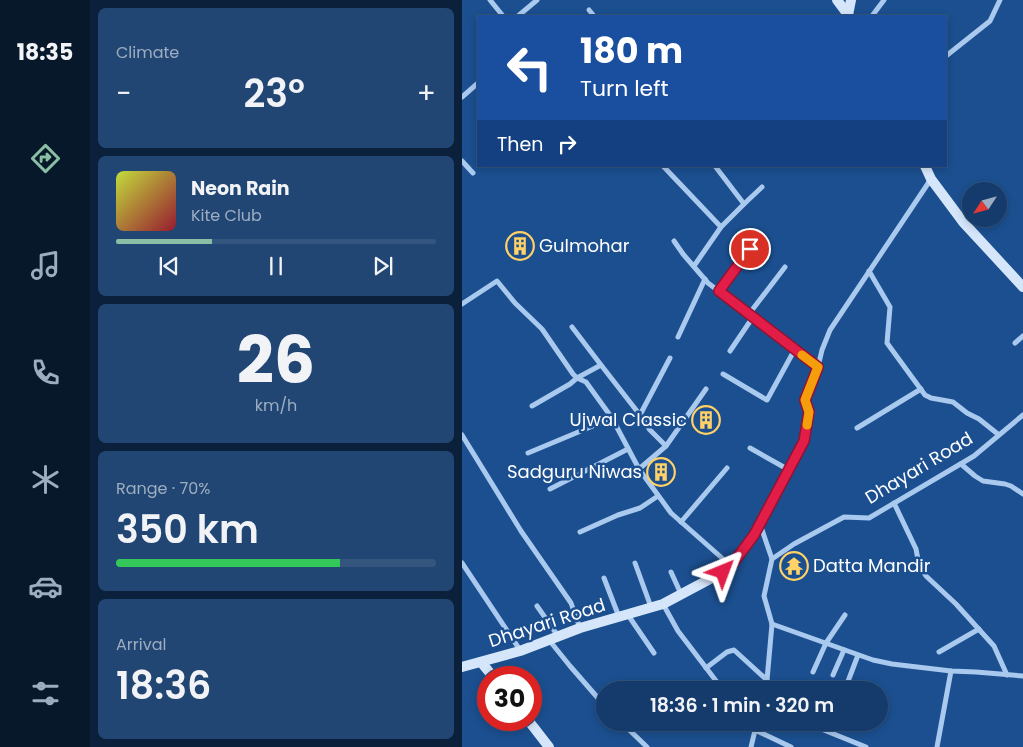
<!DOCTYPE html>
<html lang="en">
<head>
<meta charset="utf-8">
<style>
	:root { --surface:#143b6b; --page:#214673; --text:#f1f3f6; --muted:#9dadc1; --line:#33557e; --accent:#8abfa5 }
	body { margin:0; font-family:Poppins,sans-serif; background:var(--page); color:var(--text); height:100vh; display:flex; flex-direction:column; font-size:19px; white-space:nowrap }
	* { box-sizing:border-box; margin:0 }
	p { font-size:16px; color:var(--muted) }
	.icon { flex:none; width:28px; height:28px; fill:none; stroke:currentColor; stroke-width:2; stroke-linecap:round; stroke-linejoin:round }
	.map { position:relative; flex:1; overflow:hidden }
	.drawer { display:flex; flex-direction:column; gap:8px; padding:8px; background:#0b203b; width:372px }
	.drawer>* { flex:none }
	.hud { position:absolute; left:15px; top:15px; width:470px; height:152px; border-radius:0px; box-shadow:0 2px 8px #0003,0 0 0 1px var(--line); background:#1a4fa0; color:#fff; overflow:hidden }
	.needle { width:32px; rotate:234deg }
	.tools { position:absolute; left:500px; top:182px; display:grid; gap:10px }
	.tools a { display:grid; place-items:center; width:45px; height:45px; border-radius:50%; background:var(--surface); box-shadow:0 2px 8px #0003,0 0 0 1px var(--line); font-size:25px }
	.speed { position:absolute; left:15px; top:666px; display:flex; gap:10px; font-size:25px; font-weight:700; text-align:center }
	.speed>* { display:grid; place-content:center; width:65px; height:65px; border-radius:50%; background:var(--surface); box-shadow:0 2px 8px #0003,0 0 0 1px var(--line); line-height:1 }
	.speed .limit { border:8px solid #d22; background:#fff; color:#111 }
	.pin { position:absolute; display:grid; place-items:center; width:42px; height:42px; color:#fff; margin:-21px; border:2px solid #fff; border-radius:50%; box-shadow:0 1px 5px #0007 }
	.me { position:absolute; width:55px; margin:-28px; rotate:44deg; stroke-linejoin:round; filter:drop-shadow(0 0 4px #0008) }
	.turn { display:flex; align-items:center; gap:18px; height:105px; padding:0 20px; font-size:22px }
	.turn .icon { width:65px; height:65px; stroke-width:2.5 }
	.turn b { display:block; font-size:35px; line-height:42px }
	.then { display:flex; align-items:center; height:48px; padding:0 20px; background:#0003; gap:10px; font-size:19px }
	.big { font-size:38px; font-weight:600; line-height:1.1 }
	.drawer .widget { flex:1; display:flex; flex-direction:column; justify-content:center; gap:8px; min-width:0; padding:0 18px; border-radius:8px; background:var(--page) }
	.drawer .dial { align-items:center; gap:0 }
	.dial b { font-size:65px; line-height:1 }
	.song { display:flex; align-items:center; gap:15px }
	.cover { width:60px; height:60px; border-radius:8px; background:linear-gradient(135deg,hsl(70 70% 55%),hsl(350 70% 35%)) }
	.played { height:5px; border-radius:2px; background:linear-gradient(90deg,var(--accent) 30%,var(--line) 30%) }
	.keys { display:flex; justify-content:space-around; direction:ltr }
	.heat { display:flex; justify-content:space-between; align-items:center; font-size:28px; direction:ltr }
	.charge { height:8px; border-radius:4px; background:linear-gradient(90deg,#34c759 70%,var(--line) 0) }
	.trip { position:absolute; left:134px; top:681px; width:292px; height:50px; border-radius:25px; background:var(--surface); box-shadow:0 2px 8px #0003,0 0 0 1px var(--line); font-weight:600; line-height:50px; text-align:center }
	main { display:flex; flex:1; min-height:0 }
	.tabs { display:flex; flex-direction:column; width:90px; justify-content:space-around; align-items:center; background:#08182b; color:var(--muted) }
	.tabs .icon { width:35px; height:35px }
	.tabs .current { color:var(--accent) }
	.tabs b { font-size:22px; color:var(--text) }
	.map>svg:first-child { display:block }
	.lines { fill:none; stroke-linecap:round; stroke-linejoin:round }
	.street { stroke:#a9c9ee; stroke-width:5 }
	.secondary { stroke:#d6e6fa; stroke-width:10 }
	.route-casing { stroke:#92132f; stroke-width:12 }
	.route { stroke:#e11d48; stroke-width:9 }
	.slow { stroke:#f59e0b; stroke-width:9 }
	.labels { text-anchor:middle; stroke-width:5; stroke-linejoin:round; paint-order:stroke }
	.poi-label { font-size:18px; fill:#fff; stroke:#1b4f8f; text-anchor:start }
	.street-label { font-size:18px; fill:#fff; stroke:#1b4f8f }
</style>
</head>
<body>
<main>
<nav class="tabs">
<b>18:35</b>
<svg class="icon current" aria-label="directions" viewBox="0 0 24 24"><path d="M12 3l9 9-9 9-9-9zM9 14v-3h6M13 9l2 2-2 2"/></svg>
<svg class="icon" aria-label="music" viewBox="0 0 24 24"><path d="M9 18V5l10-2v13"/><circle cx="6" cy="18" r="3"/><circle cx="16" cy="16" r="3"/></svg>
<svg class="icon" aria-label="phone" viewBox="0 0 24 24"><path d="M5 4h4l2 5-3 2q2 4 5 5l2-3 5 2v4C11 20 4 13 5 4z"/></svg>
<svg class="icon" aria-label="climate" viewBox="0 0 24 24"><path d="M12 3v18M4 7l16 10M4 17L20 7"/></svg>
<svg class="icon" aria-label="car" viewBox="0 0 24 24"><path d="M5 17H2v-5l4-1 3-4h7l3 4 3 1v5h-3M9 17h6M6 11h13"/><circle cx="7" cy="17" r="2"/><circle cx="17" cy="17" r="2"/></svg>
<svg class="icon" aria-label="filters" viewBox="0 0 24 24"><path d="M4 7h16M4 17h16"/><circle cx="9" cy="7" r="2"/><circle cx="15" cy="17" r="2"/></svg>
</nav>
<section class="drawer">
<div class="widget"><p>Climate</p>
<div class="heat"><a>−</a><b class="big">23°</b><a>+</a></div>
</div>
<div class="widget">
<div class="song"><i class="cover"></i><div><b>Neon Rain</b><p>Kite Club</p></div></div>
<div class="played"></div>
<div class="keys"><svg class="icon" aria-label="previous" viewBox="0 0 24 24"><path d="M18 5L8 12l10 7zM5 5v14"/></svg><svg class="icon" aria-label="pause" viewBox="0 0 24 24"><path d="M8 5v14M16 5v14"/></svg><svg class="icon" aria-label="next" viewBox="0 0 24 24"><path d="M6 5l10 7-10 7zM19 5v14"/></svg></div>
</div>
<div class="widget dial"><b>26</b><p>km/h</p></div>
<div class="widget"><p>Range · 70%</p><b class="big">350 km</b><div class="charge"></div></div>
<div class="widget"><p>Arrival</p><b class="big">18:36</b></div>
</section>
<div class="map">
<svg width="561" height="747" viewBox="0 0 561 747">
	<rect width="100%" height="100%" fill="#1b4f8f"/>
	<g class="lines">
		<g class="street">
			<polyline points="28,0 41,16"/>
			<polyline points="127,10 132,16"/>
			<polyline points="56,16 75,0"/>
			<polyline points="410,16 422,0"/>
			<polyline points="484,56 528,21 538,0"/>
			<polyline points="0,97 16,83"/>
			<polyline points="0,161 11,173"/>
			<polyline points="201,166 259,227 282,204 253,166"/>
			<polyline points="282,204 300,187"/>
			<polyline points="212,241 221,254 246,283 356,367"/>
			<polyline points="232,266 259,227"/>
			<polyline points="407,271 428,307 425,343 463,395 469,398 491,402 505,413 517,419 537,435"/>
			<polyline points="257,291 298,235"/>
			<polyline points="0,304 35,281 53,303 80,329 111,374 115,378 124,382 150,418 177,469 209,513 269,566"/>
			<polyline points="287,314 323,267"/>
			<polyline points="110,327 139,365"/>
			<polyline points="216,337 243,279"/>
			<polyline points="553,343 561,336"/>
			<polyline points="268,351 291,317"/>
			<polyline points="261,374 305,400 333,349"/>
			<polyline points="70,406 108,384 115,378 139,365 178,415 188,430 204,446 244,389"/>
			<polyline points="178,415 208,358"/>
			<polyline points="395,428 459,389"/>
			<polyline points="0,435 59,531 109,603 118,628"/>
			<polyline points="288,448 327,470"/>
			<polyline points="66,453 150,418"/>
			<polyline points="499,464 513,476 521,481 543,484 549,486 561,494"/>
			<polyline points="177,469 204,446"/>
			<polyline points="88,489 166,449"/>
			<polyline points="432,503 454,549 457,565 464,576 494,604 532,646 545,675"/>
			<polyline points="219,522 265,468"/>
			<polyline points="298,524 310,559"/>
			<polyline points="118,532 156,515 178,508 196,496"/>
			<polyline points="0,563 58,650"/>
			<polyline points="173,563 189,607"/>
			<polyline points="209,572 219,594"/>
			<polyline points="261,572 269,566 292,535 342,441 347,412 343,400 356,367 360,350 368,330 469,179"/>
			<polyline points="142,578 157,617"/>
			<polyline points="201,604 216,631 261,690"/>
			<polyline points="75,606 96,636"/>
			<polyline points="166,615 192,653"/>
			<polyline points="310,624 411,660 430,664 489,671 514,672 561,676"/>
			<polyline points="87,640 108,666 142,705"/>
			<polyline points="477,652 517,629"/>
			<polyline points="244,668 265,652 272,650 305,680"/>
			<polyline points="351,672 364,643 383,615"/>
			<polyline points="371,675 382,650"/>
			<polyline points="385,684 396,655"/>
			<polyline points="303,690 305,680 310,624 302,596 310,559 332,544 382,517 407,518 512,456 561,415"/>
			<polyline points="159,722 185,747"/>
			<polyline points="287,722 293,730 329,747"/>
			<polyline points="342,722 404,747"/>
			<polyline points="289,747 295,722"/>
			<polyline points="475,747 489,671"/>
		</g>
		<g class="secondary">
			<polyline points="375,0 387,16"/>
			<polyline points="386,15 389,0"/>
			<polyline points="463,166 469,179 501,222 561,287"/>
			<polyline points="19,662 32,678"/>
			<polyline points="0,667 58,651 118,628 201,604 261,572"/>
			<polyline points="66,720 87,747"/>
		</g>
	</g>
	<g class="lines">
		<defs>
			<polyline id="route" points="261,572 269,566 292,535 342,441 347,412 343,400 356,367 257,291 288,249"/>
		</defs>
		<use href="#route" class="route-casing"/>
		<use href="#route" class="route"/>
		<polyline class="slow" points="340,355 356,367 343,400 347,412 345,425"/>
	</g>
	<defs>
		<symbol id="building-ring" viewBox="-11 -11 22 22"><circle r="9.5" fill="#1b4f8f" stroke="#ffd166" stroke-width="1.5"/><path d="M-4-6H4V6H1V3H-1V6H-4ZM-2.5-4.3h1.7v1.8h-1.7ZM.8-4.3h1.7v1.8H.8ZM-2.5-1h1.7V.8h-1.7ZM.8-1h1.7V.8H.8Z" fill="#ffd166"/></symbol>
		<symbol id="temple-ring" viewBox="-11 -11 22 22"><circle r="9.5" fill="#1b4f8f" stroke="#ffd166" stroke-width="1.5"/><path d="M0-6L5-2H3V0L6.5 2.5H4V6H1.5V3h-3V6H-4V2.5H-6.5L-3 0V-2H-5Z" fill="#ffd166"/></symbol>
	</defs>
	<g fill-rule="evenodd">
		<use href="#building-ring" x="42" y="230" width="32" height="32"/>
		<use href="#building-ring" x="228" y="404" width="32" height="32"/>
		<use href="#building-ring" x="183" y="456" width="32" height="32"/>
		<use href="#temple-ring" x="316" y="550" width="32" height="32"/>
	</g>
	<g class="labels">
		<g class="poi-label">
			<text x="77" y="252">Gulmohar</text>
			<text x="225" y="426" text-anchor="end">Ujwal Classic</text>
			<text x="180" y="478" text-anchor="end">Sadguru Niwas</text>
			<text x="351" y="572">Datta Mandir</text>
		</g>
		<g class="street-label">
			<text transform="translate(457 468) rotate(-31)" y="6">Dhayari Road</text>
			<text transform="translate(85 623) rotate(-18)" y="6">Dhayari Road</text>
		</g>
	</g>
</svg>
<div class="tools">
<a><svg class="needle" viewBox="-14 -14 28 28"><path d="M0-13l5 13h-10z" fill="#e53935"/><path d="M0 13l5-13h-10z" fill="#9dadc1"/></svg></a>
</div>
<div class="speed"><div class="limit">30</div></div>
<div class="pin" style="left:288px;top:249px;background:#d93025"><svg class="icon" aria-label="arrive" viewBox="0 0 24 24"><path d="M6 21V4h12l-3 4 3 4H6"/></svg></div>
<svg class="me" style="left:261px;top:572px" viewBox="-20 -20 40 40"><path d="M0-17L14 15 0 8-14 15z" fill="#e11d48" stroke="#fff" stroke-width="4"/></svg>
<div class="trip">18:36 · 1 min · 320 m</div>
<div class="hud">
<div class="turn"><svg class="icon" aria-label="left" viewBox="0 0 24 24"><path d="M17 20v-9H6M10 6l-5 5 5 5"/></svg><div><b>180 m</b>Turn left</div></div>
<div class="then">Then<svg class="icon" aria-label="right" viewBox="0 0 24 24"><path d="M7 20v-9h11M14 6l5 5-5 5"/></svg></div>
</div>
</div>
</main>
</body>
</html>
